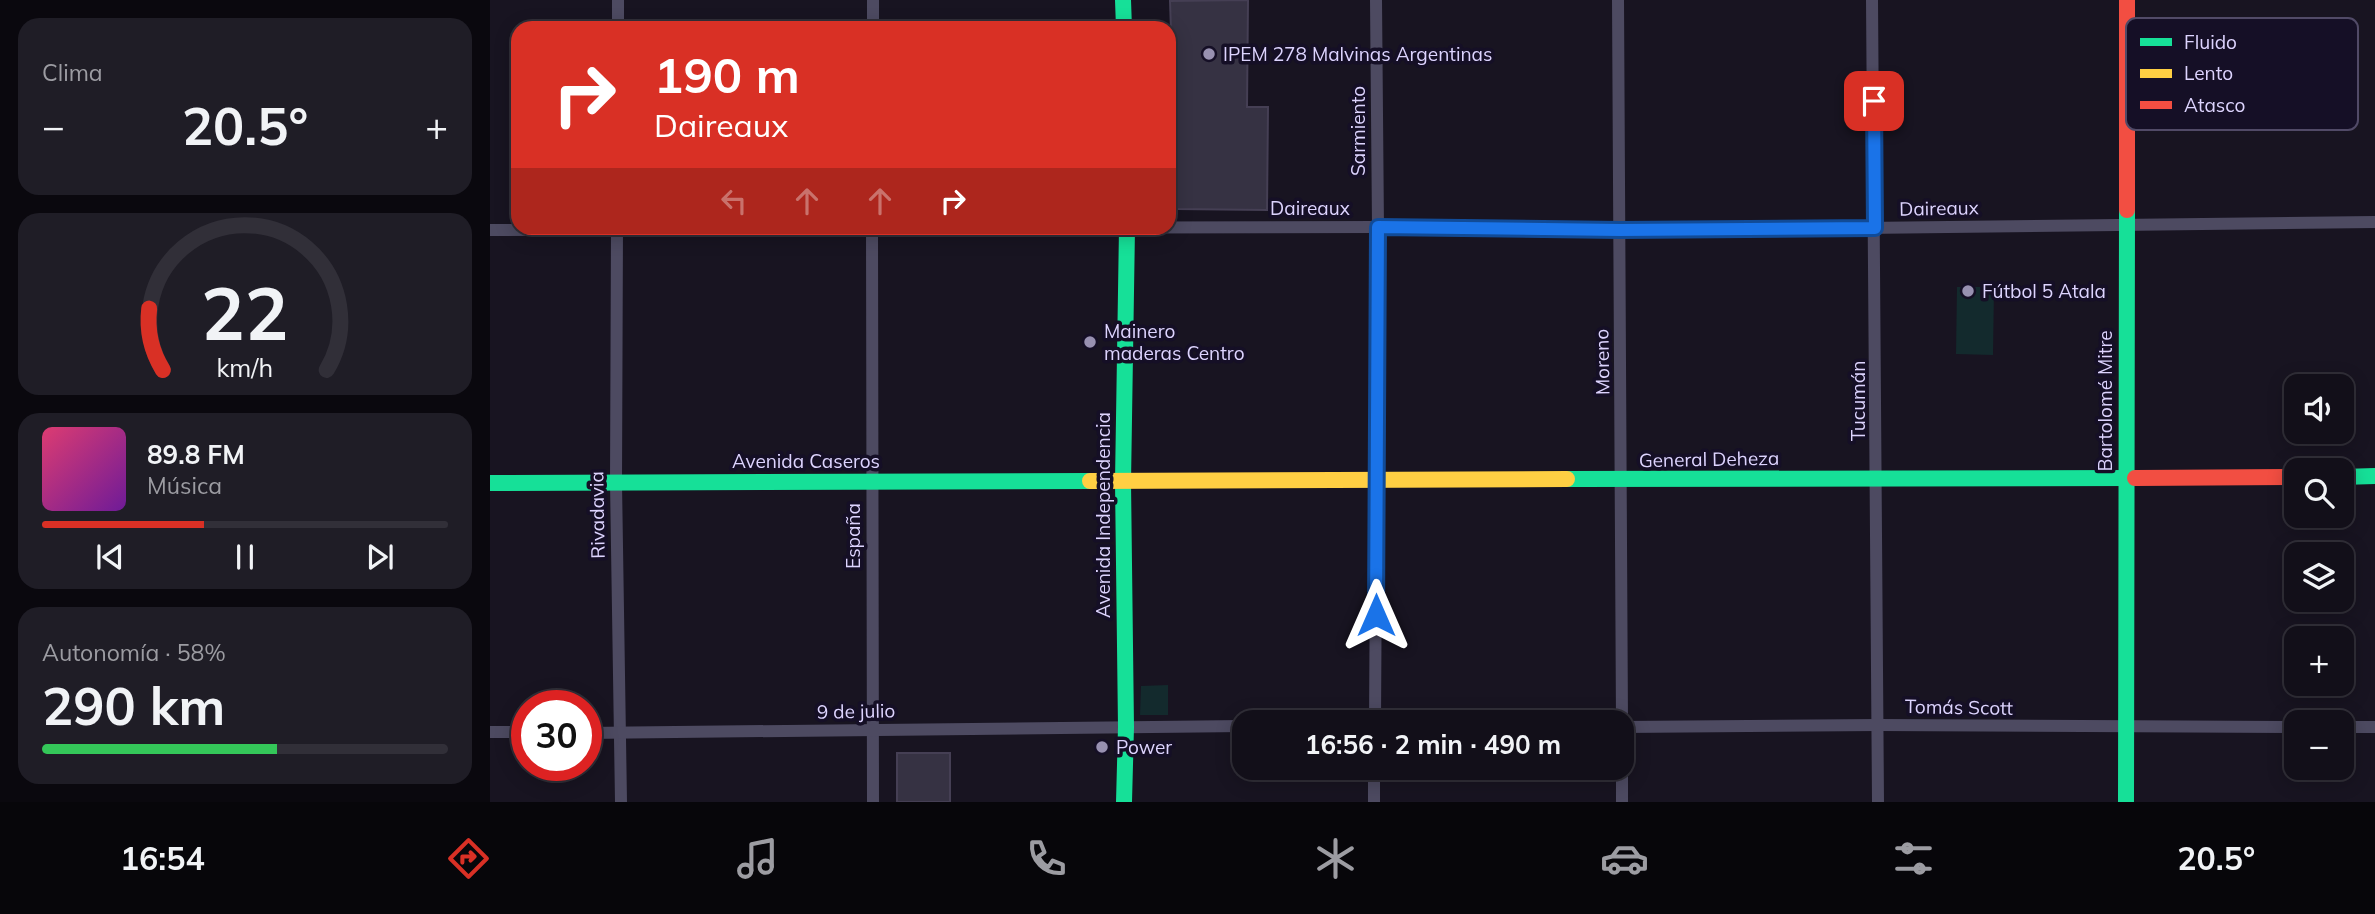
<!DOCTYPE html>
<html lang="es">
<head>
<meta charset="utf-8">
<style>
	:root { --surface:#120f19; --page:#1f1d26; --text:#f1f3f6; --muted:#9c9ca2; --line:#312f38; --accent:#d93025 }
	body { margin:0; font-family:Mulish,sans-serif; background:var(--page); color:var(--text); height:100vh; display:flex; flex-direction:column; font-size:26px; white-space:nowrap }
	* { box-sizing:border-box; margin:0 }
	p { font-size:23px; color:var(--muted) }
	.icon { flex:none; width:38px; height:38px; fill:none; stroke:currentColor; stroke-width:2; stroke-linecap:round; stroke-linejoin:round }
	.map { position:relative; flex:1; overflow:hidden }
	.drawer { display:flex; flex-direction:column; gap:18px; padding:18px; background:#0a080e; width:490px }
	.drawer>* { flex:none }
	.guide { position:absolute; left:21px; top:21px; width:665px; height:214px; border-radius:21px; box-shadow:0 4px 18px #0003,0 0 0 2px var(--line); background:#d93025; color:#fff; overflow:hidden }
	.tools { position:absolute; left:1794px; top:374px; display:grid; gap:14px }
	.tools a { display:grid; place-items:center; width:70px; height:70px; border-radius:14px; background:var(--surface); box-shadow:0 4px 18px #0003,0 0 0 2px var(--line); font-size:35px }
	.speed { position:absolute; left:21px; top:690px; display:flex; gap:14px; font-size:35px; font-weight:700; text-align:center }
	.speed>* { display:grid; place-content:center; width:91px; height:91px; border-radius:50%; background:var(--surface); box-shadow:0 4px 18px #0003,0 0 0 2px var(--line); line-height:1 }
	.speed .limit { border:10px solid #d22; background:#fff; color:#111 }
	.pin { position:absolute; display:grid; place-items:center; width:60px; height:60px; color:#fff; margin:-30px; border-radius:14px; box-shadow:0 4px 10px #0006 }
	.me { position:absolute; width:77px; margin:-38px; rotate:0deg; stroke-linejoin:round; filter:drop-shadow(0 0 5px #0008) }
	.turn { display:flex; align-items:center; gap:24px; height:147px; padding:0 28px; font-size:32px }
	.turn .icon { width:91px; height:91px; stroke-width:2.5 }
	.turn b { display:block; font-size:49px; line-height:60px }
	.lanes { display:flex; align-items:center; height:66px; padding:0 28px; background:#0003; justify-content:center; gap:35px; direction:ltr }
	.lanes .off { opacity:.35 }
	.big { font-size:52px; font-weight:700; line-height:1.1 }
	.drawer .card { flex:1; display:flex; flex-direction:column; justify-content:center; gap:10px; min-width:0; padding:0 24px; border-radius:21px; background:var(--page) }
	.drawer .dial { align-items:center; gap:0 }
	.dial svg { height:182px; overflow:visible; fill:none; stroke:var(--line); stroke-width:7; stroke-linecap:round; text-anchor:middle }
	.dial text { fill:var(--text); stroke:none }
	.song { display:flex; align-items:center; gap:21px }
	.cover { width:84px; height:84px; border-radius:10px; background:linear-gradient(135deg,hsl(340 70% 55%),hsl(280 70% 35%)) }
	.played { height:7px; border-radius:4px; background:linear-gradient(90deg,var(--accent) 40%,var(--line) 40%) }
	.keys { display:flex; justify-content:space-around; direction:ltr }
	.heat { display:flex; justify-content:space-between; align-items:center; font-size:38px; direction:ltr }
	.charge { height:10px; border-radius:5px; background:linear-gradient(90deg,#34c759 58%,var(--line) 0) }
	.trip { position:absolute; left:742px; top:710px; width:402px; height:70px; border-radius:21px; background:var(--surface); box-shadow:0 4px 18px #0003,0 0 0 2px var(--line); font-weight:700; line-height:70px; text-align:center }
	.menu { display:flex; height:112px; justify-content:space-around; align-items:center; background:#07060a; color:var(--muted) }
	.menu .icon { width:49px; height:49px }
	.menu .selected { color:var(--accent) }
	.menu b { font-size:32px; color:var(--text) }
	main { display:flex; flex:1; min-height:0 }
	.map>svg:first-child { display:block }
	.green { fill:#132a2d }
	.building { fill:#363243; stroke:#453f54; stroke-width:2 }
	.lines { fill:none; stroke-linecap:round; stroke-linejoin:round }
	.street { stroke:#4d4a61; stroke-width:12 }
	.fast { stroke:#16e098; stroke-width:16 }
	.slow { stroke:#ffcf43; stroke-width:16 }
	.jam { stroke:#f24e42; stroke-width:16 }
	.route-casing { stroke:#114b97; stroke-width:18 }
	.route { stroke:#1a73e8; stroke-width:12 }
	.poi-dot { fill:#9891b1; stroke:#150f26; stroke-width:2.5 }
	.labels { text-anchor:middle; stroke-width:7; stroke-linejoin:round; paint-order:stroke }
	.poi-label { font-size:19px; fill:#ddd4fe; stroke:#150f26; text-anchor:start }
	.street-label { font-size:19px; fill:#ddd4fe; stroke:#150f26 }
	.key { fill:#150f26; stroke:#514a67; stroke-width:2 }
	.key-label { font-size:19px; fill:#ddd4fe }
</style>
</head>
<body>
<main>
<section class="drawer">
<div class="card"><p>Clima</p>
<div class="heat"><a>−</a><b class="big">20.5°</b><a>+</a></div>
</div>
<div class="card dial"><svg viewBox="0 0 100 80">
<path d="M14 69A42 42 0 1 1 86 69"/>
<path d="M14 69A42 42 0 0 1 8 42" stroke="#d93025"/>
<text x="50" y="56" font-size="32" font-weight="700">22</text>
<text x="50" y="72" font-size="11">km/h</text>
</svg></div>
<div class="card">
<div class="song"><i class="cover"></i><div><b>89.8 FM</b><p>Música</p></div></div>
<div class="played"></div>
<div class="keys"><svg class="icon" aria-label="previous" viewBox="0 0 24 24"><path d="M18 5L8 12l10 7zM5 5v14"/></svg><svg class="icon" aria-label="pause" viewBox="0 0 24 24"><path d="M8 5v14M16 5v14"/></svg><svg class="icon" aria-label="next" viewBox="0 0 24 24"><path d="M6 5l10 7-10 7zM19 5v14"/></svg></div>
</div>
<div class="card"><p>Autonomía · 58%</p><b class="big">290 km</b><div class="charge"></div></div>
</section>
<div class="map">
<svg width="1885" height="802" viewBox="0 0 1885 802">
	<rect width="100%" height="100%" fill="#181421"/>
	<g class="green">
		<polygon points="1467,287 1504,287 1503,355 1466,354"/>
		<polygon points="678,685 678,715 650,715 651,686"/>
	</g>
	<g class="building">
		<polygon points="758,0 757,107 778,107 777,210 687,209 680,1"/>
		<rect x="407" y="753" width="53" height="49"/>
	</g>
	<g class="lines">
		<g class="street">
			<polyline points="1128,0 1132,723"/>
			<polyline points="1382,0 1388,802"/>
			<polyline points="128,28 128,0"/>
			<polyline points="383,28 383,0"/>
			<polyline points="127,228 126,483 131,802"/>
			<polyline points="382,228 383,802"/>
			<polyline points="398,228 888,227 1130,231 1885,222"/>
			<polyline points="0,230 376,228"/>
			<polyline points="885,723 888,227 886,0"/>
			<polyline points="1132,727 1388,725 1806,727"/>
			<polyline points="1852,727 1885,727"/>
			<polyline points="0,732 37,732"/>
			<polyline points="96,733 754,726"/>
			<polyline points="884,802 884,768"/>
			<polyline points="1132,802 1132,768"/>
		</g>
		<g class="fast">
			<polyline points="633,0 634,28"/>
			<polyline points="1852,477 1885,476"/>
			<polyline points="1077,479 1645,478"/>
			<polyline points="0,483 600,481"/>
			<polyline points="634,802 636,727 633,482 637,228"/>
			<polyline points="1636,802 1637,210"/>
		</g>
		<polyline class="slow" points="600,481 1077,479"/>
		<g class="jam">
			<polyline points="1637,210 1637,0"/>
			<polyline points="1645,478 1806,477"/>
		</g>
	</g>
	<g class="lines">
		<defs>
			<polyline id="route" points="886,615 888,227 1130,230 1385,228 1384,101"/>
		</defs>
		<use href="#route" class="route-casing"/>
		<use href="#route" class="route"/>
	</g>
	<g class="poi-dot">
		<circle cx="719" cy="54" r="7"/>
		<circle cx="1478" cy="291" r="7"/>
		<circle cx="600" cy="342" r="7"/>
		<circle cx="612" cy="747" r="7"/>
	</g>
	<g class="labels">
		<g class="poi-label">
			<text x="733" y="61">IPEM 278 Malvinas Argentinas</text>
			<text x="1492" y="298">Fútbol 5 Atala</text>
			<text x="614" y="338">Mainero<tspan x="614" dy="22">maderas Centro</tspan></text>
			<text x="626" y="754">Power</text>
		</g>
		<g class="street-label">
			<text transform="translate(868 131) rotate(-90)" y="7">Sarmiento</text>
			<text x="820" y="215">Daireaux</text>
			<text transform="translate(1449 208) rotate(-1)" y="7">Daireaux</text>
			<text transform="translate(1112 362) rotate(-91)" y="7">Moreno</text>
			<text transform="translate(1368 401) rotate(-90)" y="7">Tucumán</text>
			<text transform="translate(1615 401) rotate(-90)" y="7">Bartolomé Mitre</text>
			<text transform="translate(1219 459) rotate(-1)" y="7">General Deheza</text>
			<text x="316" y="468">Avenida Caseros</text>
			<text transform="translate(107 515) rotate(-91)" y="7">Rivadavia</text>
			<text transform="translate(613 515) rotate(-90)" y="7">Avenida Independencia</text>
			<text transform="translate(363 536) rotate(-90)" y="7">España</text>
			<text transform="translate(1469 707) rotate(1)" y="7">Tomás Scott</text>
			<text transform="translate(366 711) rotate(-1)" y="7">9 de julio</text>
		</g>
	</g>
	<rect x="1636" y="18" width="232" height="112" rx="10" class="key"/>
	<rect x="1650" y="38" width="32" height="8" fill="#16e098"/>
	<rect x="1650" y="69" width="32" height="9" fill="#ffcf43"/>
	<rect x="1650" y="101" width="32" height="8" fill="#f24e42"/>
	<g class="key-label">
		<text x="1694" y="49">Fluido</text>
		<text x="1694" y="80">Lento</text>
		<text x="1694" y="112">Atasco</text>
	</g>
</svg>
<div class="tools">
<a><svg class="icon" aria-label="sound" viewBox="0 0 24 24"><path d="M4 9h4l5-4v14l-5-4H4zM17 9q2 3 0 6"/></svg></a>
<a><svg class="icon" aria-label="search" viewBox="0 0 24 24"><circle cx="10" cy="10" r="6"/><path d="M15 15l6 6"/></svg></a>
<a><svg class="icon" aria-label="layers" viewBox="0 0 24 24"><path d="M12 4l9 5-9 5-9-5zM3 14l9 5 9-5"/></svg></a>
<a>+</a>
<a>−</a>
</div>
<div class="speed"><div class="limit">30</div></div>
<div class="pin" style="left:1384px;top:101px;background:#d93025"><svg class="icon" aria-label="arrive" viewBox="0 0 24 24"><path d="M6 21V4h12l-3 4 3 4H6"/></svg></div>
<svg class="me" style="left:886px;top:615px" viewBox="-20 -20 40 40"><path d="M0-17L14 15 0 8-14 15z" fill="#1a73e8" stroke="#fff" stroke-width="4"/></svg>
<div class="trip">16:56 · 2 min · 490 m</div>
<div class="guide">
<div class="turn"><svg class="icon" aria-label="right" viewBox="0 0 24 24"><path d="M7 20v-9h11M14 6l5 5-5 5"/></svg><div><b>190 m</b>Daireaux</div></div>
<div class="lanes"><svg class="icon off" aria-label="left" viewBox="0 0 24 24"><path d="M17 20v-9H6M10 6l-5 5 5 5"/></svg><svg class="icon off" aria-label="ahead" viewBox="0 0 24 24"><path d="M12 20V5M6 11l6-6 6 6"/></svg><svg class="icon off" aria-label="ahead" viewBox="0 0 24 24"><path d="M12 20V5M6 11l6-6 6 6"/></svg><svg class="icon" aria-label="right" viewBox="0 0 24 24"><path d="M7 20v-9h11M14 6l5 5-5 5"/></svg></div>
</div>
</div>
</main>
<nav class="menu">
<b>16:54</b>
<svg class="icon selected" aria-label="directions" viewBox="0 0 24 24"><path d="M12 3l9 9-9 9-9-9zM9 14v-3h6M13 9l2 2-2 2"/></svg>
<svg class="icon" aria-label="music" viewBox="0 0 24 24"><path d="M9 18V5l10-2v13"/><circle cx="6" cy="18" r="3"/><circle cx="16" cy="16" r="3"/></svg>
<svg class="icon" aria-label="phone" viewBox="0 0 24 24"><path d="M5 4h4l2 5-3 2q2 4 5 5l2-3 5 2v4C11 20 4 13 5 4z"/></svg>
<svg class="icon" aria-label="climate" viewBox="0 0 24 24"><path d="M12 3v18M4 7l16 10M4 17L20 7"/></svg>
<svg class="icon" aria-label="car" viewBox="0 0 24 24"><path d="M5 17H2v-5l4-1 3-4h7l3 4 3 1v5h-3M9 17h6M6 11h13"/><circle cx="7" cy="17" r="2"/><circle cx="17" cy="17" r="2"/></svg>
<svg class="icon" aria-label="filters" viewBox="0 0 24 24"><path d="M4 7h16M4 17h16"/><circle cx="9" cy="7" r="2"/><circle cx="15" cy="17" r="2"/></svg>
<b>20.5°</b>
</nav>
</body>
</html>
